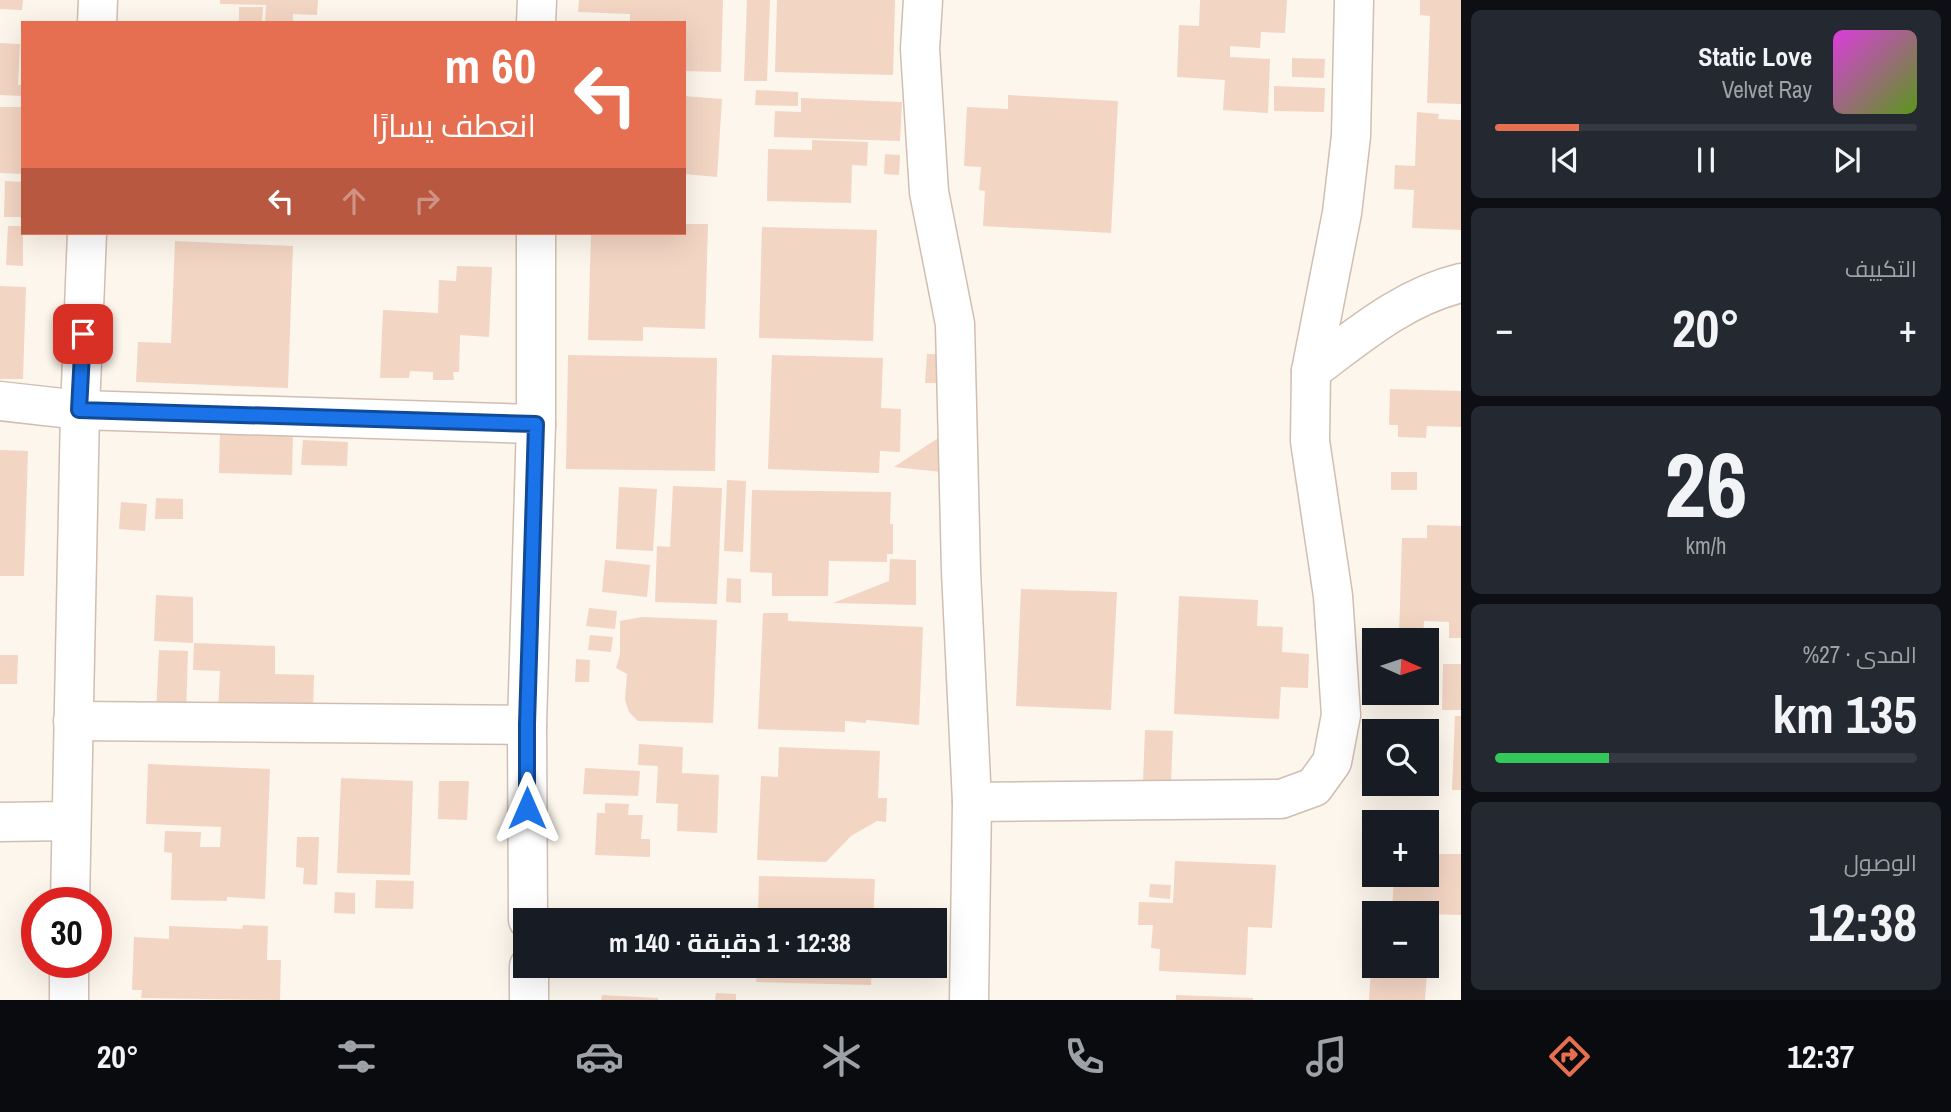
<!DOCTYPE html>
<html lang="ar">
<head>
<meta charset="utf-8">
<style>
	:root { --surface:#171b24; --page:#242831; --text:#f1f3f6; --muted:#9ea1a6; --line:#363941; --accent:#e76f51 }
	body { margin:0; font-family:"Archivo Narrow",Cairo,sans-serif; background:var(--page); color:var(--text); direction:rtl; height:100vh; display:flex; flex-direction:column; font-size:26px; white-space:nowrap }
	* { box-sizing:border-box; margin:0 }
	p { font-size:23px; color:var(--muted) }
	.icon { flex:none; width:38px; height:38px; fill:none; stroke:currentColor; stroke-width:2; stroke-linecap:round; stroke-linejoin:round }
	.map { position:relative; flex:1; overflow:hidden; direction:ltr }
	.details { display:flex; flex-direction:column; gap:10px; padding:10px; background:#0d0f14; width:490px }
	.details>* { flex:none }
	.banner { position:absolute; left:21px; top:21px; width:665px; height:214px; border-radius:0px; box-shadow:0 7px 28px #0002; direction:rtl; background:#e76f51; color:#fff; overflow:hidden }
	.needle { width:46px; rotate:93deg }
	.buttons { position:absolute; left:1362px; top:628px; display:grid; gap:14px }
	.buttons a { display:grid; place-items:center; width:77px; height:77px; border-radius:0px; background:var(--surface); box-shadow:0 7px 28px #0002; font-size:35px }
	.speed { position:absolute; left:21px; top:887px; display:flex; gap:14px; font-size:35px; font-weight:700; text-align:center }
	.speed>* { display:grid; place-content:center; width:91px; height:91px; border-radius:50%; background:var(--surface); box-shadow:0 7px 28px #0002; line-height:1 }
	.speed .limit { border:10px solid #d22; background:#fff; color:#111 }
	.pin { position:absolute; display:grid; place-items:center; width:60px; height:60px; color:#fff; margin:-30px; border-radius:14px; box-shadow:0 4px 10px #0006 }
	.me { position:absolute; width:77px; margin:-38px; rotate:0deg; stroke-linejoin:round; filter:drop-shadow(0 0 5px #0008) }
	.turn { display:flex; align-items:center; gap:24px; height:147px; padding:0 35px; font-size:32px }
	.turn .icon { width:91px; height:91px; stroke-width:2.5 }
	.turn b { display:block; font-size:49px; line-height:60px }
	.lanes { display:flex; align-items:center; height:66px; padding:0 35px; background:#0003; justify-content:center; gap:35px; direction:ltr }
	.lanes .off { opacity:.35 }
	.big { font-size:52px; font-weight:700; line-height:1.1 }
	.details .widget { flex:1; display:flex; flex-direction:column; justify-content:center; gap:10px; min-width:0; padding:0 24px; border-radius:10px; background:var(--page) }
	.details .dial { align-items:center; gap:0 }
	.dial b { font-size:91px; line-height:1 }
	.song { display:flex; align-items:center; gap:21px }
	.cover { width:84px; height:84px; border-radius:10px; background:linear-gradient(135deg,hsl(300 70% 55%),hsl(90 70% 35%)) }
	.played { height:7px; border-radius:4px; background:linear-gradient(90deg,var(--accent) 20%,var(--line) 20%) }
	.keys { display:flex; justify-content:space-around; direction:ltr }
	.heat { display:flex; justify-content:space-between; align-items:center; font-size:38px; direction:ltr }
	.charge { height:10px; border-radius:5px; background:linear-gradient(90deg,#34c759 27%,var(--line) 0) }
	.trip { position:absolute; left:513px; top:908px; width:434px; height:70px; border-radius:0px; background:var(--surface); box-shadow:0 7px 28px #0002; font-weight:700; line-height:70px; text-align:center; direction:rtl }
	.dock { display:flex; height:112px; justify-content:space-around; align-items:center; background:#090b0e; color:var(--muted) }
	.dock .icon { width:49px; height:49px }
	.dock .active { color:var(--accent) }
	.dock b { font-size:32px; color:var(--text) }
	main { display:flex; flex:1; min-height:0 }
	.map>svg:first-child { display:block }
	.building { fill:#f3d5c3 }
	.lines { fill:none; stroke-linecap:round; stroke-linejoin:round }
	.street-casing { stroke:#d1beb0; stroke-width:41 }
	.street { stroke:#fff; stroke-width:38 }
	.route-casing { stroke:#114b97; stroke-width:18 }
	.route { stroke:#1a73e8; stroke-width:12 }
</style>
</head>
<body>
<main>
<section class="details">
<div class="widget">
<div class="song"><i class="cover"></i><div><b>Static Love</b><p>Velvet Ray</p></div></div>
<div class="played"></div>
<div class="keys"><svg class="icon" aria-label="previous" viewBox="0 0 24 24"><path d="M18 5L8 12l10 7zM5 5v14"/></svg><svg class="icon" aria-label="pause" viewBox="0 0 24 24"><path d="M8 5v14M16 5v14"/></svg><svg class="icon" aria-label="next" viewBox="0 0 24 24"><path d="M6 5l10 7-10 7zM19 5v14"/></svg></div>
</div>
<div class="widget"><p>التكييف</p>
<div class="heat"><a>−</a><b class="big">20°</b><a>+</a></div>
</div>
<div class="widget dial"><b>26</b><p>km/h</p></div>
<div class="widget"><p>المدى · 27%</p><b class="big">135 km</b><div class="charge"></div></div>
<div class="widget"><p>الوصول</p><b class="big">12:38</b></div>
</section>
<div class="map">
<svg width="1461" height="1000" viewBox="0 0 1461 1000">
	<rect width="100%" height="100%" fill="#fdf6ec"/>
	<g class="building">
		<polygon points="0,0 23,0 22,10 0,9"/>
		<polygon points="220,0 318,0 317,15 293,14 293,23 265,23 266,5 220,4"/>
		<polygon points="579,0 723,0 721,72 684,71 684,23 630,23 630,14 578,12"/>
		<polygon points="747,0 770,0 767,81 744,81"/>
		<polygon points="777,0 895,0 893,75 775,72"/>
		<polygon points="1200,0 1287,0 1285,33 1261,32 1260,48 1230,46 1230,57 1270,59 1268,113 1223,110 1225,80 1177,77 1179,25 1199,26"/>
		<polygon points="1420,0 1461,0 1461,104 1427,103 1430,16 1420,15"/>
		<polygon points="239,7 263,7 262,23 239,23"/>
		<polygon points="0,43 20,44 18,85 23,85 23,96 0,95"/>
		<polygon points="1292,58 1325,59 1324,78 1292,77"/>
		<polygon points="1274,86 1325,88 1324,112 1274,111"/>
		<polygon points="756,90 798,92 798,106 755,105"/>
		<polygon points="1008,95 1118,101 1111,233 983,226 985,191 979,190 981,167 964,166 967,107 1008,109"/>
		<polygon points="684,96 722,99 717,177 684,174"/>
		<polygon points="801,98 902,102 900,141 774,137 775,111 801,112"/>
		<polygon points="0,107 23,107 23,174 0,173"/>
		<polygon points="1417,112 1439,114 1438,119 1461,120 1461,230 1412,228 1414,190 1394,189 1395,165 1415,166"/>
		<polygon points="812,140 868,142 867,166 852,165 851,203 767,201 768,149 812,150"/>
		<polygon points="885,154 900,155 899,175 884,174"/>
		<polygon points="5,181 23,182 22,217 4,217"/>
		<polygon points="684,224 708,224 705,329 643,327 643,341 588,340 591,233 684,233"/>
		<polygon points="8,226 23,226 23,266 6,265"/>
		<polygon points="762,227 877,230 873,341 759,338"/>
		<polygon points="175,241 293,246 288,388 136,382 138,342 171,343"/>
		<polygon points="457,266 492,267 489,337 460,335 459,372 453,372 454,380 433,380 433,372 410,371 409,378 380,378 383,310 438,313 439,280 456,281"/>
		<polygon points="0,286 26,287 23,379 0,379"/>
		<polygon points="927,354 953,355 952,383 925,383"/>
		<polygon points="568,355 717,358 715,471 566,469"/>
		<polygon points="772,355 883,358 881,408 901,409 900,452 880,451 879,473 768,469"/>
		<polygon points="1390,389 1461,391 1461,427 1427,426 1426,438 1398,437 1398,425 1389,425"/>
		<polygon points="952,429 951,473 894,467"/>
		<polygon points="220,431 293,434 292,475 219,473"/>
		<polygon points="303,440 348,442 347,466 301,465"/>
		<polygon points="0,450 28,451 24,576 0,576"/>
		<rect x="1391" y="472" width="26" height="18"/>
		<polygon points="727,480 746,481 743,552 724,551"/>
		<polygon points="673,486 722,488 717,604 655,602 657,546 670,547"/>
		<polygon points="619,487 657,489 653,551 616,549"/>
		<polygon points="752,490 891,492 890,524 893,524 893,554 887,554 887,562 829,561 828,596 772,596 772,573 750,572"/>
		<polygon points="156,498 183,499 183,519 155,519"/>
		<polygon points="121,502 147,504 145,531 119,529"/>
		<polygon points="1427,525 1461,526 1461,638 1449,638 1449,622 1424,621 1423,637 1399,636 1402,538 1427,538"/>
		<polygon points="890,559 916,560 916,605 833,603 889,581"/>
		<polygon points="605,560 650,565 647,597 602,592"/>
		<polygon points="727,578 741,579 741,603 726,602"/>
		<polygon points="1021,589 1117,592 1111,710 1016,706"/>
		<polygon points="156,595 193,597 193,643 154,641"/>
		<polygon points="1179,596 1258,600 1257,626 1283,627 1282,652 1309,654 1308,688 1281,687 1279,719 1174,714"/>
		<polygon points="589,608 617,611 615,629 586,626"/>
		<polygon points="763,613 788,613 788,621 923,627 919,725 866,720 866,723 845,721 845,732 758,729"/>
		<polygon points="642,617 717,620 713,723 638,721 629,712 625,700 627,674 616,668 620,654 620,621"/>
		<polygon points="590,635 613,637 611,652 588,650"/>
		<polygon points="194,643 275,646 275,674 314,675 313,714 218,711 220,671 193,670"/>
		<polygon points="159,650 188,651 186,713 156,712"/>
		<polygon points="0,655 18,655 17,684 0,684"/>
		<polygon points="576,659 590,660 589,682 575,682"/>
		<polygon points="1443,664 1461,664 1461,710 1442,710"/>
		<polygon points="1455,716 1461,716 1461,790 1452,790"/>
		<polygon points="1145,730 1173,731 1171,783 1143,782"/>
		<polygon points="639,744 683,747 682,773 719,775 717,833 677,831 678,804 656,803 658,766 638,765"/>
		<polygon points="779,747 880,751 878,798 887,798 886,822 877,821 851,836 826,862 757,860 761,776 778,777"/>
		<polygon points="148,764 270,769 265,899 227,897 227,901 171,900 172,853 164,852 165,831 201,832 200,847 220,847 221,827 146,824"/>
		<polygon points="585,768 640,771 638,796 583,794"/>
		<polygon points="341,778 413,781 410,875 337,873"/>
		<polygon points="439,781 469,781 467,820 438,819"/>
		<polygon points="605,803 629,804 628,815 643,815 641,839 650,839 650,857 595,855 597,813 605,813"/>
		<polygon points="297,837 319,837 317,885 303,884 304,868 296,867"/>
		<polygon points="1426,854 1461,854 1461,915 1392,913 1394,875 1426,875"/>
		<polygon points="1175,861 1276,865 1272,928 1248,927 1246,975 1159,971 1160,949 1151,948 1153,925 1138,925 1139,902 1173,903"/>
		<polygon points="759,876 875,879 873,920 758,920"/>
		<polygon points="376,880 414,881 413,909 375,908"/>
		<polygon points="1150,884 1171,885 1170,899 1149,897"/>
		<polygon points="335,892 355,893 355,914 334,913"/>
		<polygon points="243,925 268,926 267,960 281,960 280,1000 141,998 142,990 132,990 134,937 169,939 169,926 242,929"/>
		<polygon points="1372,953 1374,953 1374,966 1418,966 1418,972 1427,973 1425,1000 1369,1000"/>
		<polygon points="757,966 872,966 871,985 756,982"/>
		<polygon points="716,993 736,994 736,1000 715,1000"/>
		<polygon points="602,995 658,998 658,1000 601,1000"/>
		<polygon points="1176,995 1253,998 1253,1000 1176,1000"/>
	</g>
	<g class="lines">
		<defs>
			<g id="street">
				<polyline points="923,0 920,49 929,192 955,324 961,571 972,802 969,1000"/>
				<polyline points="97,23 98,0"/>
				<polyline points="536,23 537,0"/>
				<path d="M 1311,371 C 1358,336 1403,297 1461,283"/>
				<polyline points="0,401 80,410 536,424"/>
				<polyline points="73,721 527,725"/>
				<polyline points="972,802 1281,799 1314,787 1332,762 1341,715 1333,596 1310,441 1311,371 1342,213 1351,136 1354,0"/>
				<polyline points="0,822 70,821"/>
				<polyline points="70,903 80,410 87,233"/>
				<polyline points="528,920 527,725 536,424 536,233"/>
				<polyline points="529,966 529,1000"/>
				<polyline points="69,1000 69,962"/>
			</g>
		</defs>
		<use href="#street" class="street-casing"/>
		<use href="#street" class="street"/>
	</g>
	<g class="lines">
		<defs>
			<polyline id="route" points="83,334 79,410 536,424 527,724 527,808"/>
		</defs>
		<use href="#route" class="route-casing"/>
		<use href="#route" class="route"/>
	</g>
</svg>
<div class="buttons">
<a><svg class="needle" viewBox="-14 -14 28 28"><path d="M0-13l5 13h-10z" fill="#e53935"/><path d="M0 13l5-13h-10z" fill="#9ea1a6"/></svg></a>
<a><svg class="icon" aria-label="search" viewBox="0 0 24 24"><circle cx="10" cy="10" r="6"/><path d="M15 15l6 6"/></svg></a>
<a>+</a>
<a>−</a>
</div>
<div class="speed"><div class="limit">30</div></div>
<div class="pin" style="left:83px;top:334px;background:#d93025"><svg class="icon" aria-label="arrive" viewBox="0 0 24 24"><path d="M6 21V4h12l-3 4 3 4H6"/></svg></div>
<svg class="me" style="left:527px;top:808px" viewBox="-20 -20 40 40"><path d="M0-17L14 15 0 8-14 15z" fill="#1a73e8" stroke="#fff" stroke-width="4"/></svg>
<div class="trip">12:38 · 1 دقيقة · 140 m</div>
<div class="banner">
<div class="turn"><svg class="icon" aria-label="left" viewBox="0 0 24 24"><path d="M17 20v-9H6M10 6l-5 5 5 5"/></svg><div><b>60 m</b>انعطف يسارًا</div></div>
<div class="lanes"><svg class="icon" aria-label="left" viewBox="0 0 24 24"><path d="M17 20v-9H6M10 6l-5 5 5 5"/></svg><svg class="icon off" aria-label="ahead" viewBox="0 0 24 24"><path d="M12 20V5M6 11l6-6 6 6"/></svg><svg class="icon off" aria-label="right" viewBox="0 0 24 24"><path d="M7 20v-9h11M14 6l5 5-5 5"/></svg></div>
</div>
</div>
</main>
<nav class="dock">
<b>12:37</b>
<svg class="icon active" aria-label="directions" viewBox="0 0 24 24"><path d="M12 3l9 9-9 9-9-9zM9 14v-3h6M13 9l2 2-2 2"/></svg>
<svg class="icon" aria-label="music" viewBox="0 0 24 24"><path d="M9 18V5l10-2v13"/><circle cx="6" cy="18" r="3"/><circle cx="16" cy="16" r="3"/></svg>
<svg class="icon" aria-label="phone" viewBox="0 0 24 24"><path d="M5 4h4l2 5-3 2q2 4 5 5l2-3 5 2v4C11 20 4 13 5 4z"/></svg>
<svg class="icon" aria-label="climate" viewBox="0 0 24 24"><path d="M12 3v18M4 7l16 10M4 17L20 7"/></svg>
<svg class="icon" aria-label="car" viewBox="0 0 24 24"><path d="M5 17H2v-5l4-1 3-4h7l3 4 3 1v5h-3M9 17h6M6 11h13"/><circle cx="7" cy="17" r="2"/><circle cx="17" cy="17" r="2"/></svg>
<svg class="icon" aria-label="filters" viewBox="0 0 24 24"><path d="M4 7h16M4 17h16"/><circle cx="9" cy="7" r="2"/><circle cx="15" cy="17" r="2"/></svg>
<b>20°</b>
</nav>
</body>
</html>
